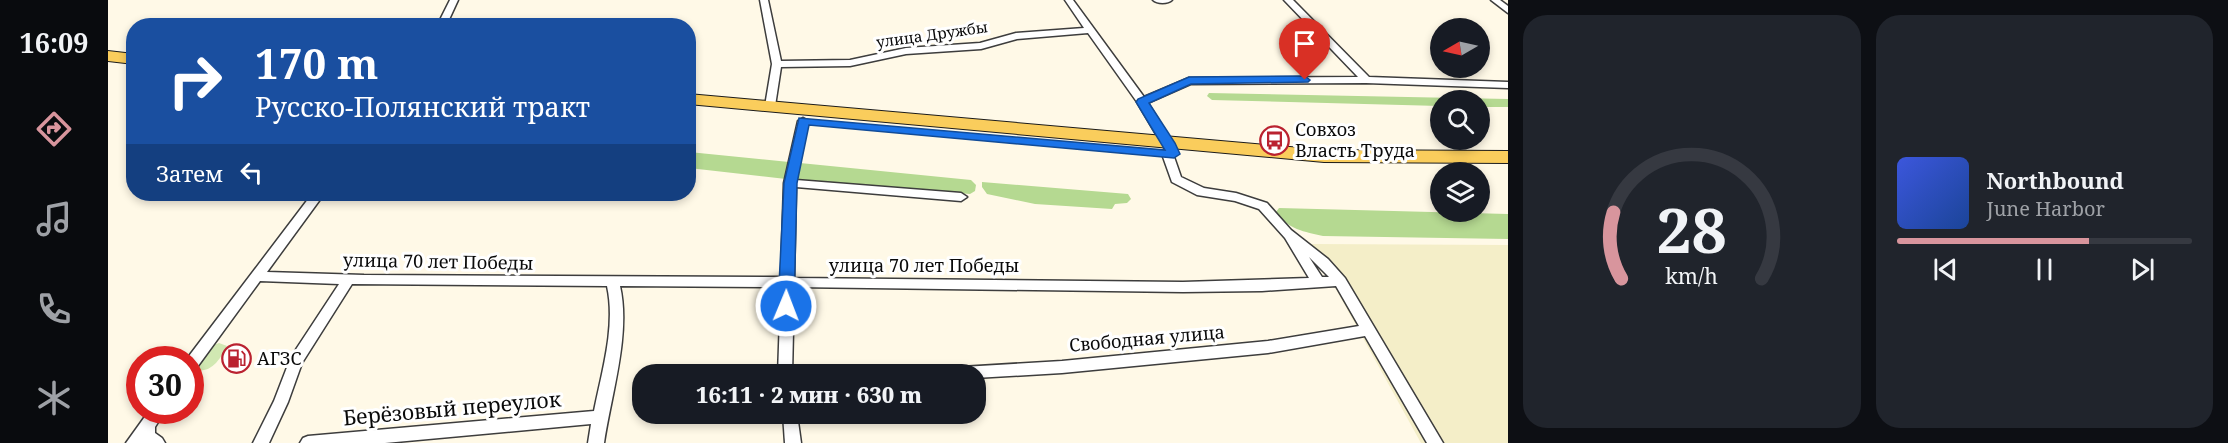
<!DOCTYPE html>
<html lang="ru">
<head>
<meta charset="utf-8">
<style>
	:root { --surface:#171b24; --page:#20242c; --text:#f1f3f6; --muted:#9ea1a6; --line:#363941; --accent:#d8959d }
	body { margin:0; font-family:"Noto Serif",serif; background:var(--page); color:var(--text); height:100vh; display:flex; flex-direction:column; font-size:22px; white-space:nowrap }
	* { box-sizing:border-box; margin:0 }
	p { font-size:20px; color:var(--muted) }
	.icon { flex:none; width:33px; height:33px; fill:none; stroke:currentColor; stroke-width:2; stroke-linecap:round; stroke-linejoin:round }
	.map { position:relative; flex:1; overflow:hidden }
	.panel { display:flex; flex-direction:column; gap:15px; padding:15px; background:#0d0f14; width:720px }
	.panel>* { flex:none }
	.guide { position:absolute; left:18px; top:18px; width:570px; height:183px; border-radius:24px; box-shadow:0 3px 9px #0003; background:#1a4fa0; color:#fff; overflow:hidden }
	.needle { width:39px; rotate:261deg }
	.tools { position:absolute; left:1322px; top:18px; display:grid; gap:12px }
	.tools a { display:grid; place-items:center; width:60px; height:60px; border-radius:50%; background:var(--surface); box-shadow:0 3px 9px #0003; font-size:30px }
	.speed { position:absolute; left:18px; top:346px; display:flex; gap:12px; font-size:30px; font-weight:700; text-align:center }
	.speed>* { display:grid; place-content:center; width:78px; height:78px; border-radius:50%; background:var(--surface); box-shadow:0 3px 9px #0003; line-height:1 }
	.speed .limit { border:9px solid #d22; background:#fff; color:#111 }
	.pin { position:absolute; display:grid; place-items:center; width:51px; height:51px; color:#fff; margin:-62px -26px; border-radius:50% 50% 50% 0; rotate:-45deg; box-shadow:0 0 6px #0007 }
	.pin .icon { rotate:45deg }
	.me { position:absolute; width:66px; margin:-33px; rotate:1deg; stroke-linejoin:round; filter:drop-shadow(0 0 4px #0008) }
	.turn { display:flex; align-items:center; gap:21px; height:126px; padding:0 30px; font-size:27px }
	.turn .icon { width:78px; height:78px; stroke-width:2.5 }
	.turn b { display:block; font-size:42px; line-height:51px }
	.then { display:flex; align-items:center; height:57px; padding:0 30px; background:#0003; gap:12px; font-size:22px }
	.panel .tile { flex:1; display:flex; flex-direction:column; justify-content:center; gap:9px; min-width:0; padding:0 21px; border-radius:24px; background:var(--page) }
	.panel .dial { align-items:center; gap:0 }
	.dial svg { height:156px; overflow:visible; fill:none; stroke:var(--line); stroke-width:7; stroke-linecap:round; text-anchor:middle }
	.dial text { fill:var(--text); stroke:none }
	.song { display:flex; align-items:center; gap:18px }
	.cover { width:72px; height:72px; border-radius:9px; background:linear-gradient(135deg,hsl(230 70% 55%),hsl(220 70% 35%)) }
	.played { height:6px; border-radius:3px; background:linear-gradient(90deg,var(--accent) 65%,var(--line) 65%) }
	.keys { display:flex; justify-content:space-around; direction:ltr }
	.panel .tiles { flex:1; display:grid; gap:15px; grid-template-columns:repeat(2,1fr) }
	.trip { position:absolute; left:524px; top:364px; width:354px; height:60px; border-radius:24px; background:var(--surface); box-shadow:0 3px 9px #0003; font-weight:800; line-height:60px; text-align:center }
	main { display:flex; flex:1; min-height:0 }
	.tabs { display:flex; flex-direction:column; width:108px; justify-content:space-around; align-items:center; background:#090b0e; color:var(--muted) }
	.tabs .icon { width:42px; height:42px }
	.tabs .selected { color:var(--accent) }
	.tabs b { font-size:27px; color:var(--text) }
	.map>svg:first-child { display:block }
	.farmland { fill:#f4eec8 }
	.green { fill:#d1e8b2 }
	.forest { fill:#b5d991 }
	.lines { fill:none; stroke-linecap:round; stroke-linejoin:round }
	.street-casing { stroke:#3d3d3d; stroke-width:3 }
	.primary-casing { stroke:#1b1b1b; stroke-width:2 }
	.street { fill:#fff; fill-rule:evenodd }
	.primary { fill:#facd5c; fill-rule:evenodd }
	.route { fill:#1a73e8; stroke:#114b97; stroke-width:1.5 }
	.labels { text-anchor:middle; stroke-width:6; stroke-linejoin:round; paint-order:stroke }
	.far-street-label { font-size:15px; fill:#0a0a0a; stroke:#fff }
	.poi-label { font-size:18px; fill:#0a0a0a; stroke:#fff; text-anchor:start }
	.street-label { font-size:18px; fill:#0a0a0a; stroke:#fff }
	.near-street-label { font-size:21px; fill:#0a0a0a; stroke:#fff }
</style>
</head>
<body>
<main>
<nav class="tabs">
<b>16:09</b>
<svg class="icon selected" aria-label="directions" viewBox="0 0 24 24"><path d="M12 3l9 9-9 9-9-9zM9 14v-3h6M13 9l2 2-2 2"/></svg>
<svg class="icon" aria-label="music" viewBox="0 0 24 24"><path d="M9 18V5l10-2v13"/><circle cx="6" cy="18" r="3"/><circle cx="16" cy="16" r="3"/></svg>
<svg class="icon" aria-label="phone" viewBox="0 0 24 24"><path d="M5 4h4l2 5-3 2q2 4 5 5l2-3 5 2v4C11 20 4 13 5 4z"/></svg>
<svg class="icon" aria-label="climate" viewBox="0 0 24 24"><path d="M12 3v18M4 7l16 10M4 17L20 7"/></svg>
</nav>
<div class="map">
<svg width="1400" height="443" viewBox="0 0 1400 443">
	<rect width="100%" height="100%" fill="#fff9e7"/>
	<polygon class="farmland" points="1203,244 1400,245 1400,443 1313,443"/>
	<path class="green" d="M 111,343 L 119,346 C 112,359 104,373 88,370 L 87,368 L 103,346 Z"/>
	<g class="forest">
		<polygon points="1101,93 1400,99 1400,107 1371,107 1371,100 1332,100 1332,106 1104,100 1099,96"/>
		<polygon points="581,152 681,162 678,179 581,168"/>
		<polygon points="692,163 863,180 868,185 867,191 862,194 689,180"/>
		<polygon points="874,182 1020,194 1023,199 1019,203 1007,204 1004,209 927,204 879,194 874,187"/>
		<path d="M 1171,208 L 1400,214 L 1400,239 L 1215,236 C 1197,232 1179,229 1168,212 Z"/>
	</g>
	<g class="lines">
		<defs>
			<g id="street">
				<polygon points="342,0 350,0 338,26 329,26"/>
				<path d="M 652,0 L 660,0 L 673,61 L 742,60 L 798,48 L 872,43 L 908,33 L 976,28 L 957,0 L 965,0 L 1036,97 L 1081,78 L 1250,77 L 1176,0 L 1185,0 L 1261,77 L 1400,82 L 1400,88 L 1258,83 L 1083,84 L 1040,103 L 1069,151 L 1065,154 L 1073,177 L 1096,188 L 1128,193 L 1159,203 L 1183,230 L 1220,259 L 1237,278 L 1335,443 L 1319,443 L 1257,336 L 1160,353 L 954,373 L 867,378 L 867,375 L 813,375 L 815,371 L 820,369 L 954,361 L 1160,341 L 1251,326 L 1228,286 L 1154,291 L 1075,292 L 686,287 L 684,375 L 670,375 L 673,287 L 512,286 C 523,334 503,395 496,443 L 480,443 L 483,424 L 277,443 L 192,443 L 195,438 L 200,436 L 486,411 C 494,371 508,326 499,286 L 244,284 L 194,363 L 180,402 L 161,443 L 145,443 L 166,401 L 183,357 L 231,284 L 152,281 L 87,370 L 82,372 L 82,360 L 78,360 L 204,194 L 216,194 L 159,272 L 256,275 L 673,277 L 676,183 L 690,121 L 695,118 L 700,121 L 688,180 L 853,193 L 859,197 L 853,201 L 688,187 L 686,278 L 1075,282 L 1201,278 L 1177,238 L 1151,209 L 1127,201 L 1089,195 L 1064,182 L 1054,154 L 1058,151 L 1029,102 L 980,33 L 909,39 L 873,49 L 798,54 L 742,66 L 673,67 L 667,106 L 662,109 L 657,106 L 664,64 ZM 1201,257 L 1221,277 L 1214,277 Z"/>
				<path d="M 1045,0 L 1064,0 C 1060,4 1049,4 1045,0 Z"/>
				<polygon points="1383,0 1392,0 1400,6 1400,13"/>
				<polygon points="41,411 57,411 47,427 47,433 54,438 57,443 18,443"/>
				<polygon points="675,414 689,414 693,443 677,443"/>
			</g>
			<g id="primary">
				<polygon points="0,51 26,54 26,64 0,61"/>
				<polygon points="580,94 1216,150 1400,151 1400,163 1216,162 580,104"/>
			</g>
		</defs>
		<use href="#street" class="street-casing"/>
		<use href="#primary" class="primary-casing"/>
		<use href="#street" class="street"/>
		<use href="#primary" class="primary"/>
	</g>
	<polygon class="route" points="1197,76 1202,80 1200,82 1083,84 1041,103 1067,143 1072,154 1066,158 701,125 689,183 686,306 683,310 673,310 670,306 676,183 691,118 1057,150 1028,102 1030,99 1081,77"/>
	<defs>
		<symbol id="bus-ring" viewBox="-11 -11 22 22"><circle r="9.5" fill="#fff" stroke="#ba2230" stroke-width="1.5"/><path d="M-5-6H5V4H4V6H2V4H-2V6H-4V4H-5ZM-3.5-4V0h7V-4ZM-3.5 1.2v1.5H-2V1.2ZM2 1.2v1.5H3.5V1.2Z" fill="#ba2230"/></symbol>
		<symbol id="fuel-ring" viewBox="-11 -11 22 22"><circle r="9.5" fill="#fff" stroke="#ba2230" stroke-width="1.5"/><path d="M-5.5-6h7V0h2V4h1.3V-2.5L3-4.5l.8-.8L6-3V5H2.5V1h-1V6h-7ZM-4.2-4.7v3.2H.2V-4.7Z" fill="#ba2230"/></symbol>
	</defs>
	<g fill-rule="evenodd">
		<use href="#bus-ring" x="1150" y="124" width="33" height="33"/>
		<use href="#fuel-ring" x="112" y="342" width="33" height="33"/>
	</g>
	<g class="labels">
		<g class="far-street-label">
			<text transform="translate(824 35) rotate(-8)" y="5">улица Дружбы</text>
		</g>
		<g class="poi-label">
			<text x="1187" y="136">Совхоз<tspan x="1187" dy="21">Власть Труда</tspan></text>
			<text x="149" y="365">АГЗС</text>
		</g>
		<g class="street-label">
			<text transform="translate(330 262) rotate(1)" y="6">улица 70 лет Победы</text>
			<text x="816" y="272">улица 70 лет Победы</text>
			<text transform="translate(1039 339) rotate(-5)" y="6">Свободная улица</text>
		</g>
		<g class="near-street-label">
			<text transform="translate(344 409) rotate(-5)" y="7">Берёзовый переулок</text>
		</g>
	</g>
</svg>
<div class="tools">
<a><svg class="needle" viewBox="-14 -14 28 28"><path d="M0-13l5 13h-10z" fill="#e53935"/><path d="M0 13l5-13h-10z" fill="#9ea1a6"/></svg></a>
<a><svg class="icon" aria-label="search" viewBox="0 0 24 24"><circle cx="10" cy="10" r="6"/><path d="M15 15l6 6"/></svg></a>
<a><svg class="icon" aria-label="layers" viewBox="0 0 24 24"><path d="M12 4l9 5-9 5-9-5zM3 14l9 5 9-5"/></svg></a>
</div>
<div class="speed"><div class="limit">30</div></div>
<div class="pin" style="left:1197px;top:80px;background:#d93025"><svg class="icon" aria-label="arrive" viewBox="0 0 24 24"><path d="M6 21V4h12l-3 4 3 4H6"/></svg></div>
<svg class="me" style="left:678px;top:306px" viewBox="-20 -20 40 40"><circle r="17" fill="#1a73e8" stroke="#fff" stroke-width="3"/><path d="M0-11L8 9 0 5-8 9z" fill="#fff"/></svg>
<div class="trip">16:11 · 2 мин · 630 m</div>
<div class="guide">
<div class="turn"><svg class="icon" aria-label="right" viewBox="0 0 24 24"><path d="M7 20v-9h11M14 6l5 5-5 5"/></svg><div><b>170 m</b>Русско-Полянский тракт</div></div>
<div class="then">Затем<svg class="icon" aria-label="left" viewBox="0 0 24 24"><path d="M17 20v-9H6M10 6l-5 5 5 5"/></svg></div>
</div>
</div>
<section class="panel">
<div class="tiles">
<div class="tile dial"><svg viewBox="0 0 100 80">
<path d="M14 69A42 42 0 1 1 86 69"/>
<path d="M14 69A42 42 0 0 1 10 35" stroke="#d8959d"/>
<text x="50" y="56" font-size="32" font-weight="700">28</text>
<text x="50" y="72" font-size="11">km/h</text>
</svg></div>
<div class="tile">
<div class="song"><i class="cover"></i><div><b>Northbound</b><p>June Harbor</p></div></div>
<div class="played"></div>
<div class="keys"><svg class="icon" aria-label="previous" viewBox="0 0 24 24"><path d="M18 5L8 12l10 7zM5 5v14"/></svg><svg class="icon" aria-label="pause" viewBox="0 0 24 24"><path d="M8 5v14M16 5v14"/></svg><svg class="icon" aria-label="next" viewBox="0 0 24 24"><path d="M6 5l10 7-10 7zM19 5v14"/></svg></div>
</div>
</div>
</section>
</main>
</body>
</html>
